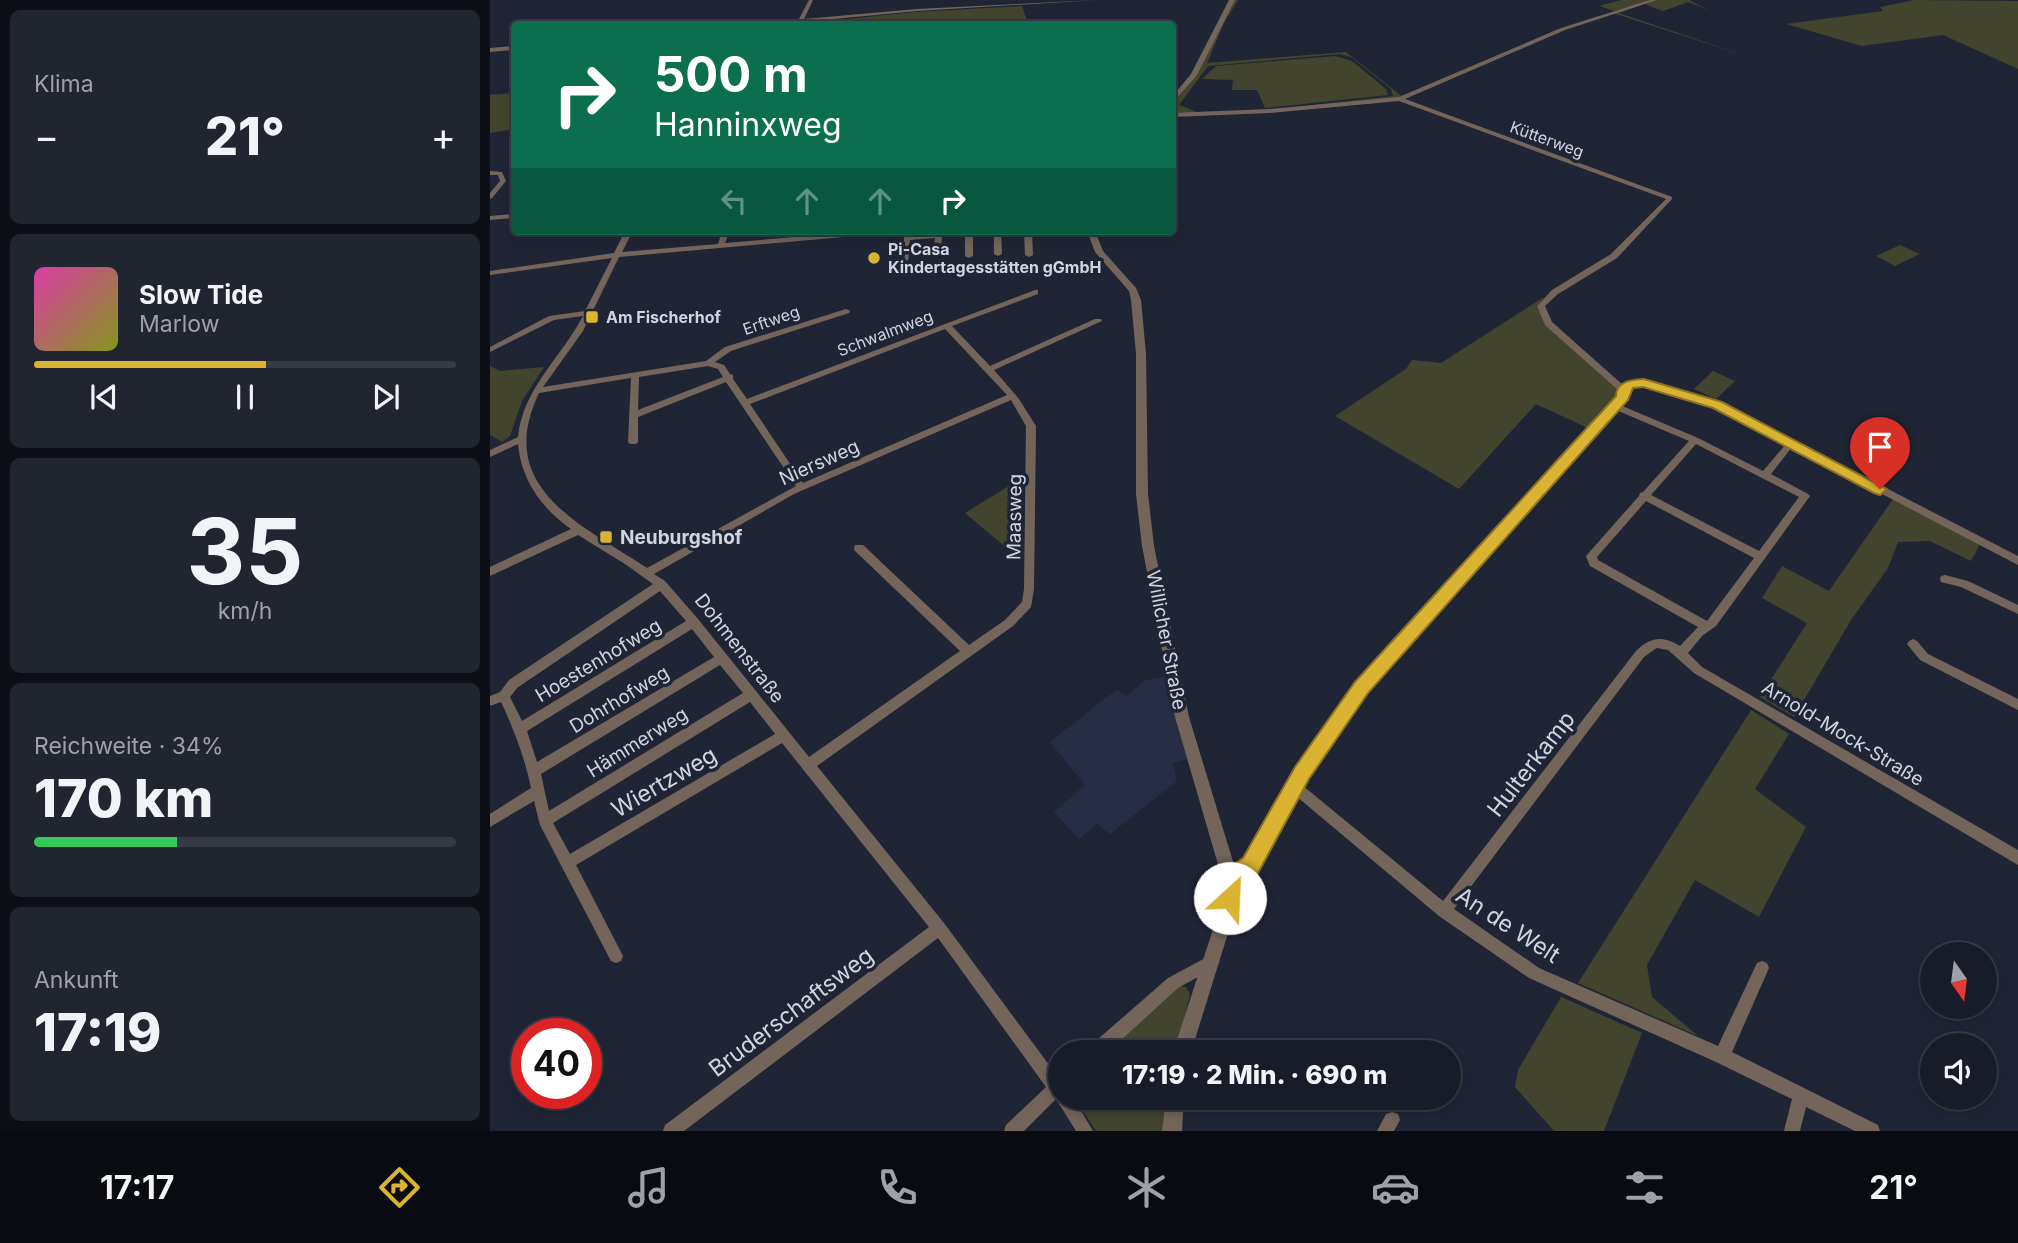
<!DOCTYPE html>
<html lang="de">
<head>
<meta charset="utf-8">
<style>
	:root { --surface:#181c28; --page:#212530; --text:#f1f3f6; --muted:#9fa1a8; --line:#363a45; --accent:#dab333 }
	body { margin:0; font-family:Inter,sans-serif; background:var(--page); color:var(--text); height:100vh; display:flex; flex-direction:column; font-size:26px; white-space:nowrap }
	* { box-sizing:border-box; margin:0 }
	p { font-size:23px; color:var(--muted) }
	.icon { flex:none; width:38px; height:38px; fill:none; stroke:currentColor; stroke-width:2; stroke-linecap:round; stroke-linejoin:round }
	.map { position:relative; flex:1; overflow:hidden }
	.sheet { display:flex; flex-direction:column; gap:10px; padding:10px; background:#0d0f16; width:490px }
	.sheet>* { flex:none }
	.banner { position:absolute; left:21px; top:21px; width:665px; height:214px; border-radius:7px; box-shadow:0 4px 10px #0003,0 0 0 2px var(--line); background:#0b6e4f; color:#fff; overflow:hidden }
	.needle { width:46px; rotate:166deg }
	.fabs { position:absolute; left:1430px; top:942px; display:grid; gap:14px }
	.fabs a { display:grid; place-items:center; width:77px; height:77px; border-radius:50%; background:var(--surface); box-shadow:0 4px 10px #0003,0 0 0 2px var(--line); font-size:35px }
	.speed { position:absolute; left:21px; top:1018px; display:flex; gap:14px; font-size:35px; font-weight:700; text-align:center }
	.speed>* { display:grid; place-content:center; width:91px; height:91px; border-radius:50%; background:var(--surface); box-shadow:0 4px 10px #0003,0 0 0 2px var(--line); line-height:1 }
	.speed .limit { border:10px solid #d22; background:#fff; color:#111 }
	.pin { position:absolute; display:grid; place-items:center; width:60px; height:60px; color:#fff; margin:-72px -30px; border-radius:50% 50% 50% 0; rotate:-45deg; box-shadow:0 0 7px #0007 }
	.pin .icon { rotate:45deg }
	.me { position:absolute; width:77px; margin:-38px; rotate:25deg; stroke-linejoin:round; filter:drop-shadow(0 0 5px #0008) }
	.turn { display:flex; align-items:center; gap:24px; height:147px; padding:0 28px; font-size:32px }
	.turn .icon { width:91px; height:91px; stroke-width:2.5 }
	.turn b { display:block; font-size:49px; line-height:60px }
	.lanes { display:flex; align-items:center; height:66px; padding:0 28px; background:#0003; justify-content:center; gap:35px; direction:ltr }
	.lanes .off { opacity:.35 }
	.big { font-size:52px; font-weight:800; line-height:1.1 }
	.sheet .tile { flex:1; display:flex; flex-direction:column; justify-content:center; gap:10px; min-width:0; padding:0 24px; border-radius:10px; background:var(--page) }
	.sheet .dial { align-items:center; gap:0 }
	.dial b { font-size:91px; line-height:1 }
	.song { display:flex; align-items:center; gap:21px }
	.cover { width:84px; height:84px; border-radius:10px; background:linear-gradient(135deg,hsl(320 70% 55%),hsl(70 70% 35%)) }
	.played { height:7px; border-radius:4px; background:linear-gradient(90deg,var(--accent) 55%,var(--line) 55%) }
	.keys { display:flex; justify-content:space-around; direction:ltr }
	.heat { display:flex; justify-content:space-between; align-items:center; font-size:38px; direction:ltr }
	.charge { height:10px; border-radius:5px; background:linear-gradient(90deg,#34c759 34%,var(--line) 0) }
	.trip { position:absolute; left:558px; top:1040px; width:413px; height:70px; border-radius:35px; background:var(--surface); box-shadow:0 4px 10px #0003,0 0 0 2px var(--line); font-weight:800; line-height:70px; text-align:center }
	.tab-bar { display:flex; height:112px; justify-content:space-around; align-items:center; background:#0a0b10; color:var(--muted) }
	.tab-bar .icon { width:49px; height:49px }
	.tab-bar .on { color:var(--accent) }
	.tab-bar b { font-size:32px; color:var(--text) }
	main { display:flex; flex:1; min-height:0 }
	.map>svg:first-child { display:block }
	.built { fill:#272d44 }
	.green { fill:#42442d; fill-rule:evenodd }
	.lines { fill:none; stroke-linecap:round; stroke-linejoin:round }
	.minor { fill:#74655b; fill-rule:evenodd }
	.tertiary { fill:#74655b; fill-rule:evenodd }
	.route { fill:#dab333; stroke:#8e7421; stroke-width:2 }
	.poi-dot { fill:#dab333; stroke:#202536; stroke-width:2.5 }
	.labels { text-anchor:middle; stroke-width:7; stroke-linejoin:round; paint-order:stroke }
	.far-street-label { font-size:16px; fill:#d1d5e0; stroke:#202536 }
	.far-poi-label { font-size:16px; font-weight:bold; fill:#d1d5e0; stroke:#202536; text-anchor:start }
	.street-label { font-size:19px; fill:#d1d5e0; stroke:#202536 }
	.poi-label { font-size:19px; font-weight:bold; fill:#d1d5e0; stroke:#202536; text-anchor:start }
	.near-street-label { font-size:23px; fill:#d1d5e0; stroke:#202536 }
</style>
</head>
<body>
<main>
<section class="sheet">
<div class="tile"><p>Klima</p>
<div class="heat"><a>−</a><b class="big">21°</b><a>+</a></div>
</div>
<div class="tile">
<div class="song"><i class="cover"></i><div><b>Slow Tide</b><p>Marlow</p></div></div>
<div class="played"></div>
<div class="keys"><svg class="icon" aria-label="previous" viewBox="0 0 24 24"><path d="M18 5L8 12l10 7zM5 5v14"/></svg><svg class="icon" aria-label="pause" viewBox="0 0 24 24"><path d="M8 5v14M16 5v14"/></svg><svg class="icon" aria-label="next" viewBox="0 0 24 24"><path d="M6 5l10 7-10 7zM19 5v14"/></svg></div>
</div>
<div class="tile dial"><b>35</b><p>km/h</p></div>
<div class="tile"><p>Reichweite · 34%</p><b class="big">170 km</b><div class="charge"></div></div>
<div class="tile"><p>Ankunft</p><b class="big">17:19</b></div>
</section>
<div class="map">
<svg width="1528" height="1131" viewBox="0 0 1528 1131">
	<rect width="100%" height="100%" fill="#202536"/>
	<polygon class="built" points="678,676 698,759 683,763 687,781 620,834 607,824 589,839 564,812 595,785 560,742 627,689 636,696 656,680"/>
	<g class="green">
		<path d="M 744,0 L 748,0 L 734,23 L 717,63 L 856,52 L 914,98 L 797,109 L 683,114 L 682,105 L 706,75 ZM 850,54 L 861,57 L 901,89 L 903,96 L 780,110 L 707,112 L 689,105 L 718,66 Z"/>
		<polygon points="1131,0 1199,0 1219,10 1198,2 1173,11 1154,4 1129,13 1265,59 1123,13 1075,30 969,76 1074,30 1126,12 1129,13 1132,9 1124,11 1109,6"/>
		<polygon points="1424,0 1528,1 1528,69 1453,35 1372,46 1296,24 1393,11 1390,7"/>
		<polygon points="532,6 538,24 311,24 424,12"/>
		<polygon points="845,56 862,61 896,89 898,95 775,108 767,90 742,90 743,80 712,79 726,66"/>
		<polygon points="24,93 24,129 0,133 0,95"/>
		<polygon points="1410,245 1430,254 1405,266 1386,256"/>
		<polygon points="1054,297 1047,306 1055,323 1129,391 1129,396 1100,429 1046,404 969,489 845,416 916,369 922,360 951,363"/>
		<polygon points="0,366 10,371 54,367 32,401 20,436 12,442 0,435"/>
		<polygon points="1223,371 1245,381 1226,399 1204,389"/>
		<polygon points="527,481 525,555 475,513"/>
		<polygon points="1403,499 1490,544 1481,561 1440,541 1408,542 1398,568 1361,620 1304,717 1270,697 1317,623 1272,598 1292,566 1339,591"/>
		<polygon points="1261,710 1299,734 1265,789 1316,827 1269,917 1205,880 1157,965 1162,997 1208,1036 1088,983"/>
		<polygon points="689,986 696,987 700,994 686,1052 615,1052"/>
		<polygon points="1071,997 1152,1033 1114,1131 1064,1131 1025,1087 1028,1070"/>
		<polygon points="584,1097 679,1097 676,1131 606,1131"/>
	</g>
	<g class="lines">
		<g class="minor">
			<polygon points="319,0 323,0 314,19 427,9 608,0 427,11 312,22 311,24 307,24 307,22 272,24 309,19"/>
			<path d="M 1160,0 L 1167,0 L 1075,30 L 915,99 L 1182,197 L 1182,199 L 1127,258 L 1068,294 L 1055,306 L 1062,322 L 1133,385 L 1139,382 L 1154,380 L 1231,403 L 1528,556 L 1528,565 L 1302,447 L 1281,474 L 1318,494 L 1320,496 L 1226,626 L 1212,636 L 1198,653 L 1212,667 L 1528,850 L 1528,865 L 1204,673 L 1178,650 L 1167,648 L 1154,657 L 964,909 L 1049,968 L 1228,1046 L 1267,963 L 1272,961 L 1277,963 L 1279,968 L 1242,1052 L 1388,1125 L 1390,1131 L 1365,1131 L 1316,1107 L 1310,1131 L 1294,1131 L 1302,1099 L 1226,1062 L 1039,978 L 949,916 L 806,796 L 765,870 L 740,885 L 735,883 L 733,878 L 735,873 L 755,860 L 808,769 L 868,684 L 1129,396 L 1129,391 L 1055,325 L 1047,306 L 1062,290 L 1121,254 L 1176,199 L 909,101 L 780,113 L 682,117 L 682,113 L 780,109 L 909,97 L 1071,28 ZM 1154,386 L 1225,407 L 1296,444 L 1273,471 L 1208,438 L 1130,405 L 1137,397 L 1137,391 L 1142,387 ZM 1126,410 L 1199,441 L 1153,492 L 1150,493 L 1149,496 L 1096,556 L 1100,566 L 1208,627 L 1190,646 C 1173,635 1160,637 1146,651 L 953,901 L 812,785 L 876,692 ZM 1206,444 L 1309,497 L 1269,551 L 1161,495 ZM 1156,501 L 1264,558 L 1217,621 L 1108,560 L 1107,557 Z"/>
			<polygon points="24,46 24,50 0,52 0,48"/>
			<polygon points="0,171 12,172 16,181 2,198 0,199 0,193 10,181 8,175 0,175"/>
			<polygon points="24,214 24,218 0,220 0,216"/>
			<path d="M 135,231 L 143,231 L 132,252 L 228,244 L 232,231 L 240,231 L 235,243 L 351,233 L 351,231 L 389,231 L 385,233 L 354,237 L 129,257 L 93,331 L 53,387 L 216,361 L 235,347 L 356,309 L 360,311 L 359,313 L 241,351 L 225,362 L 234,365 L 240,374 L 243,375 L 243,379 L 257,399 L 545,290 L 548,290 L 548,294 L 462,326 L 500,366 L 605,319 L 611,319 L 612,321 L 504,370 L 529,399 L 546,426 L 544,589 L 541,607 L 523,626 L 327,766 L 454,923 L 568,1077 L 570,1076 L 570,1097 L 583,1097 L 603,1131 L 586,1131 L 566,1099 L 534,1131 L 514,1131 L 516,1125 L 556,1087 L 448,938 L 194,1131 L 173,1131 L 175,1125 L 439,927 L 292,743 L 86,865 L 133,956 L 131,961 L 126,963 L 121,961 L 50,825 L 44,801 L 0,827 L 0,814 L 41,788 C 35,758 24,730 11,702 L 0,706 L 0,696 L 10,692 L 19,680 L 163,584 L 135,564 L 88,535 L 0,576 L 0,567 L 81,529 C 52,509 31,480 28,444 L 0,457 L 0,450 L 28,437 C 33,388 71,358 93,316 L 64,320 L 0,352 L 0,347 L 59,316 L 95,311 L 122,258 L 0,275 L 0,271 L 124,253 ZM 455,329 L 517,395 L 313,483 L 260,404 ZM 218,366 L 228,369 L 233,377 L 148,410 L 149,377 ZM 141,378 L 138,442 L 140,444 L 146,444 L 148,442 L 148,417 L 236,382 L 306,486 L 157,568 C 93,525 3,489 49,393 ZM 521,400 L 536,426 L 534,589 L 532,602 L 515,620 L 479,645 L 373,545 L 365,545 L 364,548 L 365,551 L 470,651 L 319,757 L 208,619 L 175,581 L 164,574 L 304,494 ZM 170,591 L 196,621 L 32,721 L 20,697 L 27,688 ZM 202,629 L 224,657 L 47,762 L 37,731 ZM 230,665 L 253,693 L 59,811 L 51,774 ZM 260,702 L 285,734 L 80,854 L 63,823 Z"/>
			<polygon points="476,231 511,231 512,254 508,256 504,254 504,232 483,235 483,256 479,258 475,256 475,235 452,237 451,254 447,256 443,254 445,238 420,240 418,262 414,264 410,262 415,233 419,233 420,236"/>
			<polygon points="534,231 542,231 543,255 539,257 535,255"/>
			<polygon points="1455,575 1478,581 1528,605 1528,614 1471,587 1451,582 1450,579 1451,576"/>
			<polygon points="1423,639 1427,641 1438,654 1528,699 1528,710 1430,660 1417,644 1419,641"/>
			<polygon points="719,956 724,958 726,963 724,968 688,988 618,1052 598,1052 600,1046 678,978"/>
			<polygon points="902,1112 908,1114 910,1120 904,1131 887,1131 896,1114"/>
		</g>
		<g class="tertiary">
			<polygon points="739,0 745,0 707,75 682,104 682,97 701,74"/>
			<polygon points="597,231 605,231 613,251 646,288 651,300 656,354 658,494 664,546 699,717 748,878 744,914 701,1052 683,1052 728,914 732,878 685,717 652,546 646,494 646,354 641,300 639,291 605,252"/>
			<polygon points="676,1097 694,1097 692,1131 672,1131"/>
		</g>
	</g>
	<path class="route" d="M 1154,379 L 1232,402 L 1397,489 L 1390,495 L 1384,493 L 1223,408 L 1153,387 L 1143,388 L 1138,400 L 878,693 L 819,779 L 768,873 L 750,883 L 747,905 L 740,908 L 732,905 L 729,898 L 733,871 L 753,858 L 805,767 L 865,682 L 1126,396 C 1126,381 1142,380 1154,379 Z"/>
	<g class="poi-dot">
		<circle cx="384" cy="258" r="7"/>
		<rect x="95" y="310" width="14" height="14" rx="3.5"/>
		<rect x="109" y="530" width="14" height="14" rx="3.5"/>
	</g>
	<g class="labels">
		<g class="far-street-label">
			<text transform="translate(1057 139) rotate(20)" y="6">Kütterweg</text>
			<text transform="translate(281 320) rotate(-19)" y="6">Erftweg</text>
			<text transform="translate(395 333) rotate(-21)" y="6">Schwalmweg</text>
		</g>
		<g class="far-poi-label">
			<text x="398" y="255">Pi-Casa<tspan x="398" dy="18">Kindertagesstätten gGmbH</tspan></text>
			<text x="116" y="323">Am Fischerhof</text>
		</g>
		<g class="street-label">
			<text transform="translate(329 462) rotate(-24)" y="7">Niersweg</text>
			<text transform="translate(524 517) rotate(-89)" y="7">Maasweg</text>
			<text transform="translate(677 640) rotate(79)" y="7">Willicher Straße</text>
			<text transform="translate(250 648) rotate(52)" y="7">Dohmenstraße</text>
			<text transform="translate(108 660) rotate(-31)" y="7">Hoestenhofweg</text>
			<text transform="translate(129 699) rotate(-31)" y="7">Dohrhofweg</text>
			<text transform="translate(1353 733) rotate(31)" y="7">Arnold-Mock-Straße</text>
			<text transform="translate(147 742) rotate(-32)" y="7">Hämmerweg</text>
		</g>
		<g class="poi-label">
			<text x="130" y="544">Neuburgshof</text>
		</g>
		<g class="near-street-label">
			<text transform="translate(1041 764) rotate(-52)" y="8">Hulterkamp</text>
			<text transform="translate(174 782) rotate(-30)" y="8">Wiertzweg</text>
			<text transform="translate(1018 925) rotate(33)" y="8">An de Welt</text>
			<text transform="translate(301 1012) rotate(-37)" y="8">Bruderschaftsweg</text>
		</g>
	</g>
</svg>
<div class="fabs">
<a><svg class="needle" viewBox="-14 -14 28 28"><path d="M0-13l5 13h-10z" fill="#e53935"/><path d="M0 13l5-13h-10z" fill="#9fa1a8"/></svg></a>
<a><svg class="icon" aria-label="sound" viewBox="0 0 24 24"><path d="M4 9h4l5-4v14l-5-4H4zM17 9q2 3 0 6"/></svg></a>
</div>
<div class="speed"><div class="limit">40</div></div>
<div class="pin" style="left:1390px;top:489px;background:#d93025"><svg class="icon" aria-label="arrive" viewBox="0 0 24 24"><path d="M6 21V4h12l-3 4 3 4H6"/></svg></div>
<svg class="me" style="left:740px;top:898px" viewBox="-20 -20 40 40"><circle r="19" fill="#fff"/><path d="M0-13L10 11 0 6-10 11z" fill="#dab333"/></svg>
<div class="trip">17:19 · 2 Min. · 690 m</div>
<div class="banner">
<div class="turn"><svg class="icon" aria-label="right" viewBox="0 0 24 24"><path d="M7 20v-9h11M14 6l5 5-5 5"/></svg><div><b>500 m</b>Hanninxweg</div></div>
<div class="lanes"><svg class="icon off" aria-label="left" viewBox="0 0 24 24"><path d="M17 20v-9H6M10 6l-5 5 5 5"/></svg><svg class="icon off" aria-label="ahead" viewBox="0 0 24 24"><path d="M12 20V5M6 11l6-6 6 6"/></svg><svg class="icon off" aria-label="ahead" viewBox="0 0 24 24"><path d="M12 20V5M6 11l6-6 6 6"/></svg><svg class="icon" aria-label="right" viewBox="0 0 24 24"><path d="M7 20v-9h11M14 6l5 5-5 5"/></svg></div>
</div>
</div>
</main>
<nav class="tab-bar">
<b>17:17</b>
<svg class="icon on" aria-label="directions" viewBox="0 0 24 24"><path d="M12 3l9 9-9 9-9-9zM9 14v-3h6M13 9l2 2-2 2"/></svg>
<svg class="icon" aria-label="music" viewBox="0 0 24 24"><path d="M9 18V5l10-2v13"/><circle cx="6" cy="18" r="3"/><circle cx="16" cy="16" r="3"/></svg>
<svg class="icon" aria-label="phone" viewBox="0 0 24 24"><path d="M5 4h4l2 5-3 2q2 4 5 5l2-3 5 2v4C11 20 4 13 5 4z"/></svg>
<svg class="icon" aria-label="climate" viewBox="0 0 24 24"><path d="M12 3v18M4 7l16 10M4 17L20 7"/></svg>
<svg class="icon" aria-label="car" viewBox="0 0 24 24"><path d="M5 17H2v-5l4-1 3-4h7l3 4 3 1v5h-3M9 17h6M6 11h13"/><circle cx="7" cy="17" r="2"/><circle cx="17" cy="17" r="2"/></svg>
<svg class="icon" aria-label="filters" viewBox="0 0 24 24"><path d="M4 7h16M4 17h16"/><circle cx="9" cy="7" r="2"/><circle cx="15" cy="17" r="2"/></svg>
<b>21°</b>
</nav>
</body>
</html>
